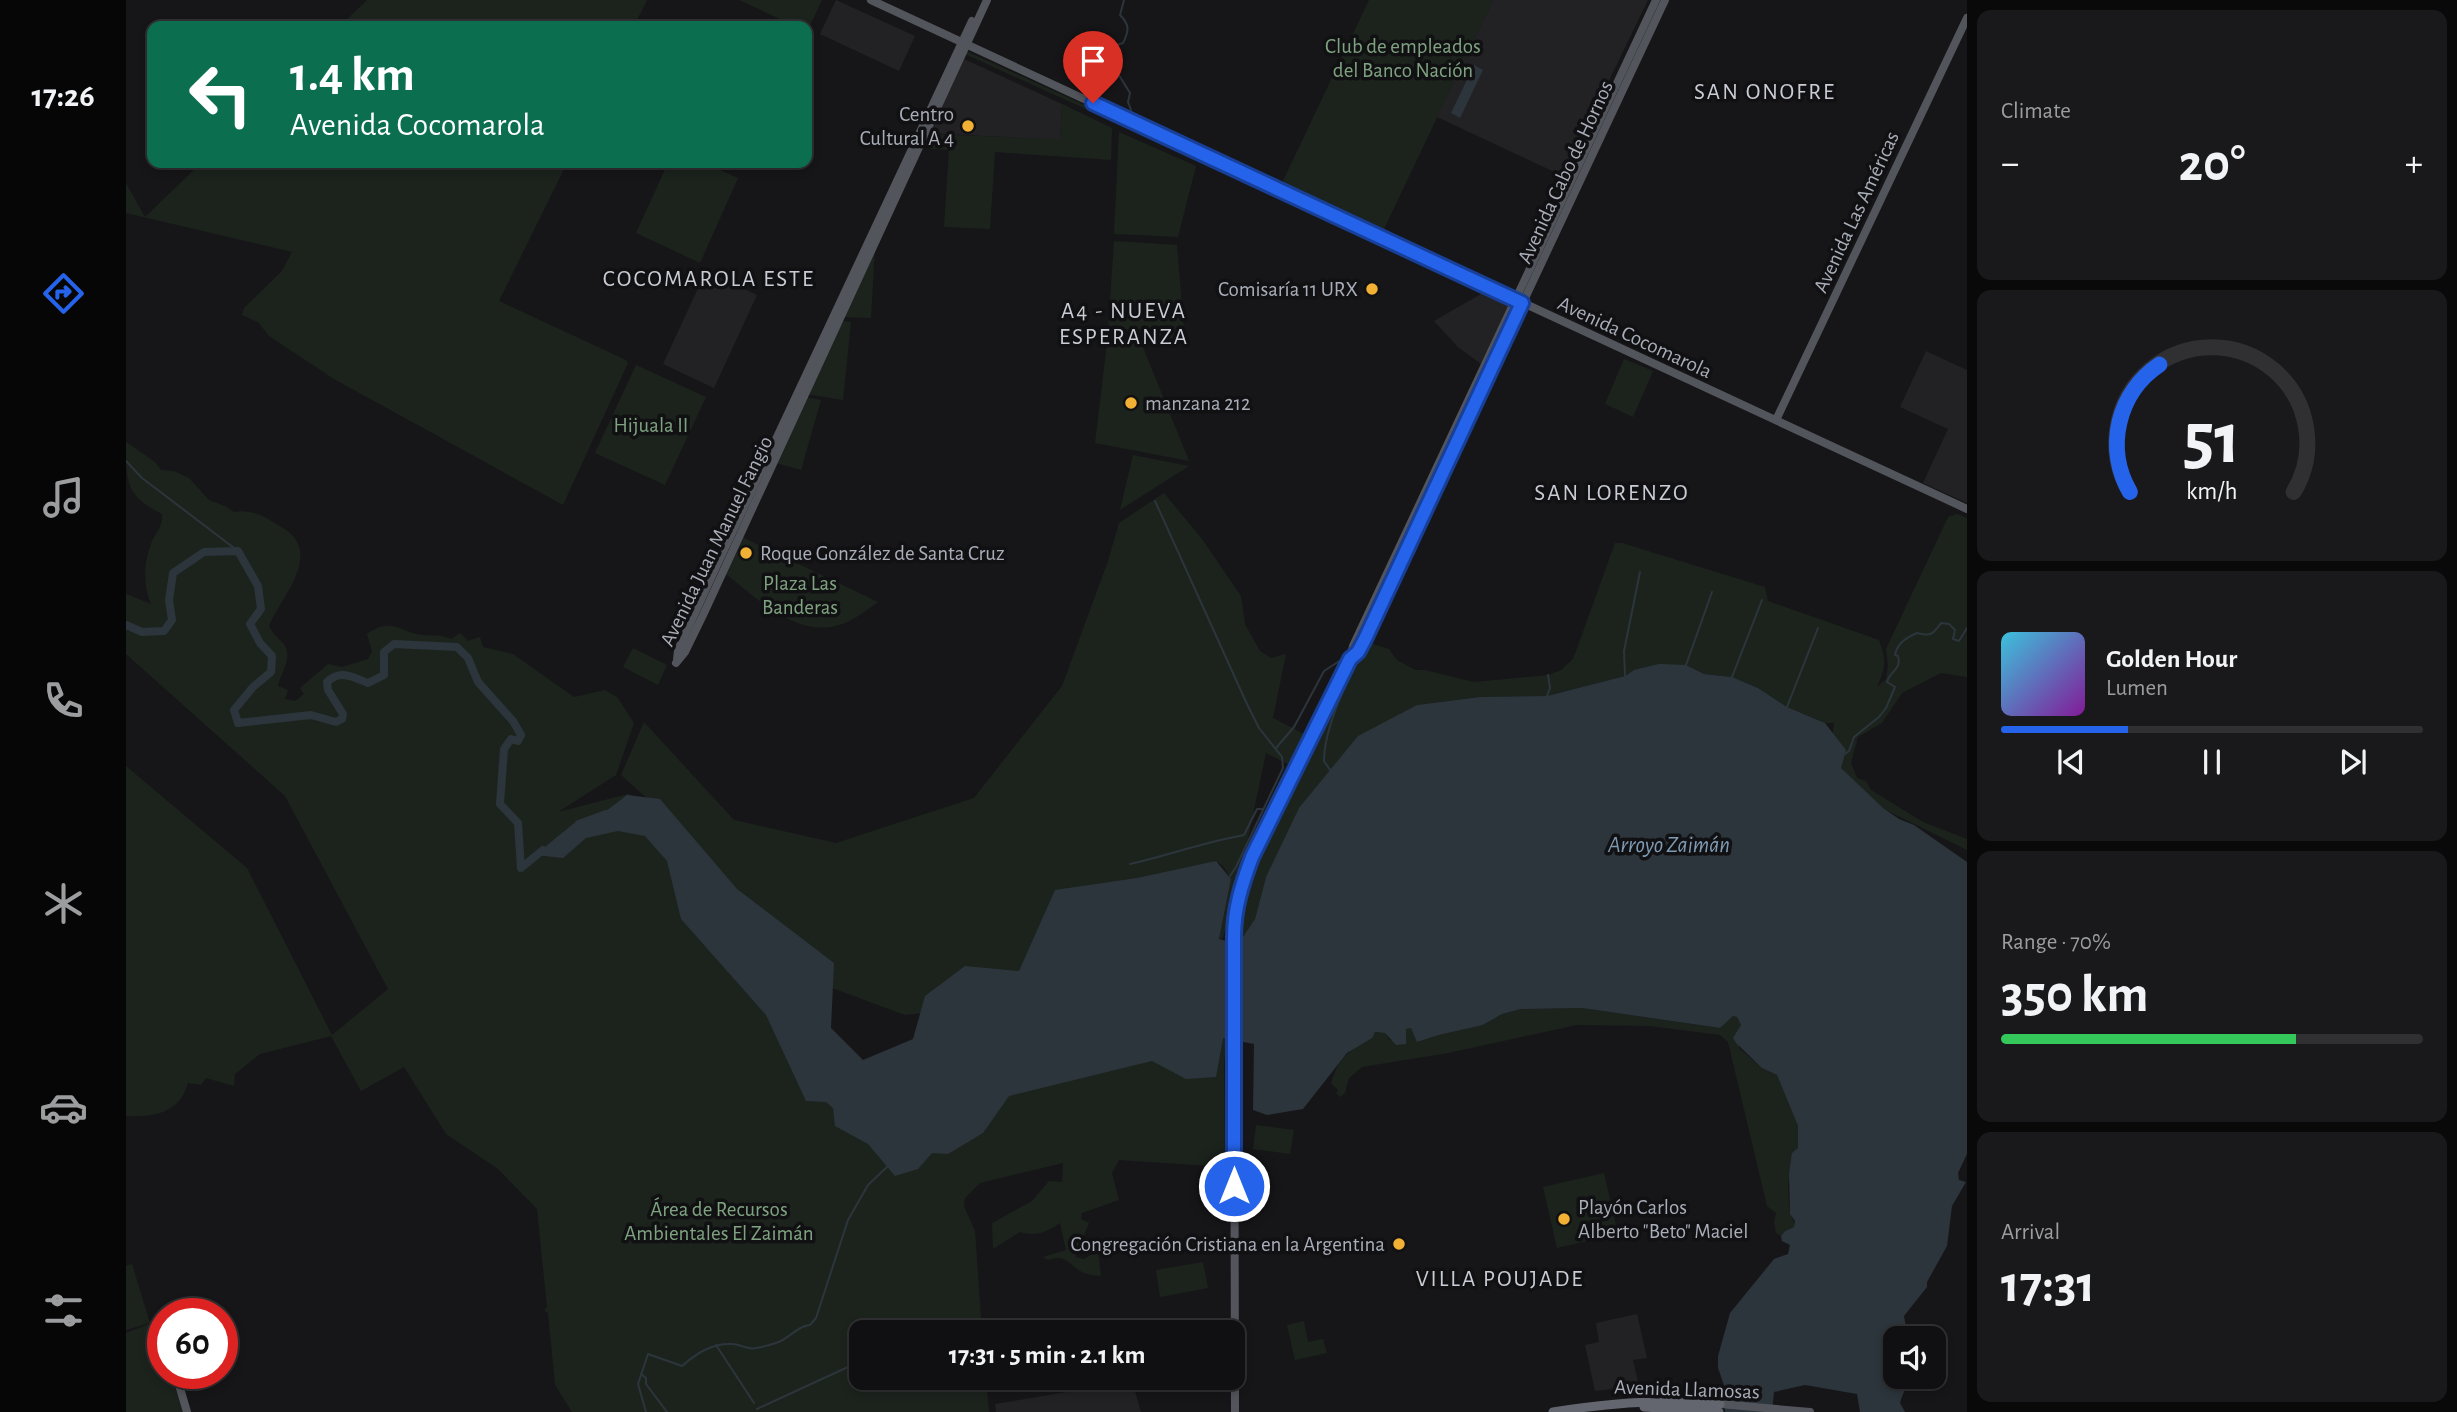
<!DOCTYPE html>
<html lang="en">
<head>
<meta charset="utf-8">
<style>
	:root { --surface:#101012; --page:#19191b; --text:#f1f3f6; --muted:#9c9d9f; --line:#303032; --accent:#2563eb }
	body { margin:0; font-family:"Alegreya Sans",sans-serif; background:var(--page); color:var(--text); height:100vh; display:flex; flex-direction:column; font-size:26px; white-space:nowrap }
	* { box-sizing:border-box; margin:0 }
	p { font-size:23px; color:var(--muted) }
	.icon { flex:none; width:38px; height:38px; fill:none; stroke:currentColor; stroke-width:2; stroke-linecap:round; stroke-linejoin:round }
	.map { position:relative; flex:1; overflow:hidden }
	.drawer { display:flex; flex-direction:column; gap:10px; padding:10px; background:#09090a; width:490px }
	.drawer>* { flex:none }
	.hud { position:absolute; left:21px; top:21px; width:665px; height:147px; border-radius:14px; box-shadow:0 4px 10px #0003,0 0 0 2px var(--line); background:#0b6e4f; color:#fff; overflow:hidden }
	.tools { position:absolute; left:1757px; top:1326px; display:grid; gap:14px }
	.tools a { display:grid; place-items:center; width:63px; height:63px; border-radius:14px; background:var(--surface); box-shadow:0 4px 10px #0003,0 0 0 2px var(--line); font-size:35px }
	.speed { position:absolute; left:21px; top:1298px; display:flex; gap:14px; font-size:35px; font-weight:700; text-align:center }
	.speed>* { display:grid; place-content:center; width:91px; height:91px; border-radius:50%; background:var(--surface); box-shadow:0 4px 10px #0003,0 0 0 2px var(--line); line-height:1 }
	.speed .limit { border:10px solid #d22; background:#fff; color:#111 }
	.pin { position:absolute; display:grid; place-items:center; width:60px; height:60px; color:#fff; margin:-72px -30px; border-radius:50% 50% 50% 0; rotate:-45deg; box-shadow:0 0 7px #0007 }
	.pin .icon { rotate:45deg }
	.me { position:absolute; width:77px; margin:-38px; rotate:0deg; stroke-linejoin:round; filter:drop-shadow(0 0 5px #0008) }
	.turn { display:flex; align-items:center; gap:24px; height:147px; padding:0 28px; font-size:32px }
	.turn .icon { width:91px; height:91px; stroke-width:2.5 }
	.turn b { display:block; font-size:49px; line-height:60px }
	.big { font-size:52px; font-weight:700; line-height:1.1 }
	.drawer .tile { flex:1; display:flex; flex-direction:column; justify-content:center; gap:10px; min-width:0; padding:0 24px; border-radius:14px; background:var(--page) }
	.drawer .dial { align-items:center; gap:0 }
	.dial svg { height:182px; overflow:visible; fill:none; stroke:var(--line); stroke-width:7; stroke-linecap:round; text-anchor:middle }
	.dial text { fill:var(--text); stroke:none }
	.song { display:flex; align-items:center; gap:21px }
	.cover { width:84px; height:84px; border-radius:10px; background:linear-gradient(135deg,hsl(190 70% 55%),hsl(290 70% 35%)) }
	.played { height:7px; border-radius:4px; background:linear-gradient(90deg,var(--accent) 30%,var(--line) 30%) }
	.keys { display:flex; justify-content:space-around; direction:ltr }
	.heat { display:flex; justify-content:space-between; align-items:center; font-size:38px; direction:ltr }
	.charge { height:10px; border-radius:5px; background:linear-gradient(90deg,#34c759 70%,var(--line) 0) }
	.trip { position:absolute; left:723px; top:1320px; width:396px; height:70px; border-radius:14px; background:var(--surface); box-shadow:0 4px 10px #0003,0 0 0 2px var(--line); font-weight:700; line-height:70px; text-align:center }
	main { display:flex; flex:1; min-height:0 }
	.tab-bar { display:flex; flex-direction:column; width:126px; justify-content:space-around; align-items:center; background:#060607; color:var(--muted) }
	.tab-bar .icon { width:49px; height:49px }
	.tab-bar .current { color:var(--accent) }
	.tab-bar b { font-size:32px; color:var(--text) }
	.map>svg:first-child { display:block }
	.built { fill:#222225 }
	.green { fill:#1c231d }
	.water { fill:#2c353c }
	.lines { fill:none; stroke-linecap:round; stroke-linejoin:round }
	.stream { stroke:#2c353c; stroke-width:2 }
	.river { stroke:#2c353c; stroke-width:8 }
	.major { stroke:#53555c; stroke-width:8 }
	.highway { stroke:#63666e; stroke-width:9 }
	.route-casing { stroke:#184099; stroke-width:18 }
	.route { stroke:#2563eb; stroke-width:12 }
	.poi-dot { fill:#f2b134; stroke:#111113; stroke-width:2.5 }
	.labels { text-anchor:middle; stroke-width:7; stroke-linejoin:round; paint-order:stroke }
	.park-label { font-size:21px; fill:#7fa381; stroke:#111113 }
	.poi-label { font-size:21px; fill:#a8adb8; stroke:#111113; text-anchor:end }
	.street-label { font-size:21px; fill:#a8adb8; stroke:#111113 }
	.neighbourhood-label { font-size:23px; letter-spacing:2px; fill:#c9ccd4; stroke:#111113 }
	.water-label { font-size:23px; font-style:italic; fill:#7f9bb3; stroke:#111113 }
</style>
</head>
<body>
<main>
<nav class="tab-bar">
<b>17:26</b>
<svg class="icon current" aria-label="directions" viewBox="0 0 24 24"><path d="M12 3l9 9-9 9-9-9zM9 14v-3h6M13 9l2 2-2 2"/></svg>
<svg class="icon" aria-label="music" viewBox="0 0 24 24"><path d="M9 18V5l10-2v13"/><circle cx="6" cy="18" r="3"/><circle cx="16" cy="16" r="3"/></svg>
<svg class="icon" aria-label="phone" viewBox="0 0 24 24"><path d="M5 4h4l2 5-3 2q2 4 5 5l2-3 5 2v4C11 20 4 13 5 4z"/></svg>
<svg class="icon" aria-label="climate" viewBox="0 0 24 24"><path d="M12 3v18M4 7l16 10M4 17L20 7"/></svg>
<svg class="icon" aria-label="car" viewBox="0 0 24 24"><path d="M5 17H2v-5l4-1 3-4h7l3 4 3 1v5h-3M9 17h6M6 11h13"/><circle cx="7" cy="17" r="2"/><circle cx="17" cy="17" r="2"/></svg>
<svg class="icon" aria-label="filters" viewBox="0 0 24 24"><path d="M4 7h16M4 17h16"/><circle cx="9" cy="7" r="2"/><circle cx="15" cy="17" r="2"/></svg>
</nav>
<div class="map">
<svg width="1841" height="1412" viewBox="0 0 1841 1412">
	<rect width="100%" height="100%" fill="#161618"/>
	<g class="built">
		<polygon points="710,0 789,36 773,71 694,34"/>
		<polygon points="1367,0 1522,0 1476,95 1467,97 1465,102 1463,108 1466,120 1439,177 1311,117"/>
		<polygon points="836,58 936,104 934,140 801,133"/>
		<polygon points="580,271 631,295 588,388 537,364"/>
		<polygon points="1362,290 1385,303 1355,364 1332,347 1308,321"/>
		<polygon points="1800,351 1841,370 1841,503 1797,483 1822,429 1774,407"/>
		<polygon points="1511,1314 1521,1358 1507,1360 1513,1386 1469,1391 1459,1345 1473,1342 1470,1323"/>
		<polygon points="1006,1381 1015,1412 870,1412 869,1404"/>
	</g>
	<g class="green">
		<polygon points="241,0 521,0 508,26 214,26"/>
		<polygon points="613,0 696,0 681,32 681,26 669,26"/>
		<polygon points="1243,0 1367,0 1257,231 1156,183"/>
		<polygon points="840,51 1066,154 1065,157 839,54"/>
		<polygon points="936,104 986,128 985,160 869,152 864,229 818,227 823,150 795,148 801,134 934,139"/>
		<polygon points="993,132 1070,166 1052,237 988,234"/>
		<polygon points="75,163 441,163 373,301 500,360 502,363 437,505 208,379 143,336 132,322 116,315 118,308 156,271 166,252 0,213 0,183 19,217"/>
		<polygon points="542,163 579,163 612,178 574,263 510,233"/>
		<polygon points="988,241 1051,245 1059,343 1014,329 982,329"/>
		<polygon points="749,246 745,318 716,317"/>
		<polygon points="714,321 725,322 717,400 680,394"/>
		<polygon points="982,335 1012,335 1063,461 969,443"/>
		<polygon points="1498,359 1527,371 1507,417 1479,404"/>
		<polygon points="510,365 580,397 539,485 469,453"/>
		<polygon points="679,397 695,400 675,470 650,463"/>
		<path d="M 0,442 L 29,462 L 35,470 L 48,471 L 63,478 L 83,500 L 99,506 L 108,512 C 122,509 137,515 149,523 C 155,527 163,531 167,536 C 190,563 153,600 143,626 C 147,634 151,637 157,643 C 168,657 155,672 152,686 L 162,690 L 159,699 L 169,701 L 178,694 L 174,688 L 202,664 L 216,667 L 242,659 L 246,652 L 241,634 C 267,616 274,633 296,635 C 307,636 314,634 325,639 L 334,633 L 342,641 L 354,637 L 357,647 L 387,654 L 448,697 L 479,690 L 492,698 L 508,723 L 490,775 L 432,812 L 502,794 L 525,802 L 495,775 L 518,722 L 608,820 L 710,843 L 848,798 L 936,686 L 982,561 L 993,523 L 1038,493 L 1076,539 L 1115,596 L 1119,624 L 1134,651 L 1145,658 L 1160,654 L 1147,718 L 1190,740 L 1215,687 L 1232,664 L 1240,642 L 1263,649 L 1271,660 L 1289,670 L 1299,670 L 1348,682 L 1422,675 L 1435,670 L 1446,660 L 1450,651 L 1489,543 L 1496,543 L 1639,587 L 1642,601 L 1753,640 C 1761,662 1759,668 1751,687 L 1760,679 L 1762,665 L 1760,649 L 1822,517 L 1831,514 L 1841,518 L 1841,677 L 1815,673 L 1776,693 L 1756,723 L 1732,737 L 1725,763 L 1731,778 L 1740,781 L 1745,790 L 1797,822 L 1841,839 L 1841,850 L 1729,795 L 1705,748 L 1708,723 L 1699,723 L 1661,707 L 1632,688 L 1606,677 L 1578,674 L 1560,665 L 1508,670 L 1499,676 L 1421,696 L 1354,697 L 1291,705 L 1140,877 L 1129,919 L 1112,944 C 1110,882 1148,825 1175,771 L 1140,753 L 1121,843 L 1097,938 L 1093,939 L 1105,879 L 1097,866 L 1088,860 L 1078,909 L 891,1002 L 779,1015 L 679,978 L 708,1083 L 1101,1022 L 1098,1067 L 1099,1167 L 993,1160 L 986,1173 L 993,1200 L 956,1213 L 955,1219 L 963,1223 L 949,1257 L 958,1259 L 972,1251 L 975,1276 C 970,1275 963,1275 958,1273 C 942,1266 942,1253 922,1260 L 917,1257 L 940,1250 L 934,1223 C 921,1232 910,1237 894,1232 L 867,1249 L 866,1223 L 906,1201 L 923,1181 L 936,1182 L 937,1163 L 854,1183 L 839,1198 L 838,1206 L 849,1231 L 856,1332 L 735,1332 L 735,1377 L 860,1377 L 863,1412 L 446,1412 L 429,1385 L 422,1313 L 418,1310 L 421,1307 L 411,1209 L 372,1169 L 320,1134 L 278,1067 L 235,1091 L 205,1036 L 134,1054 L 109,1074 L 108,1086 L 80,1078 L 75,1085 L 62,1083 C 53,1114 28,1117 0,1116 L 0,766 L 121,868 L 206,1035 L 262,989 L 159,796 L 0,654 L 0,594 L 25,604 C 16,584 18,559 27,539 C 32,529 37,526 36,514 C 0,496 0,483 0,442 Z"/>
		<polygon points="1007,455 1063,466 994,510"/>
		<path d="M 614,536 L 752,602 C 743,608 735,615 725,620 C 676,646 634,600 597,572 Z"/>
		<polygon points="507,648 541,665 532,685 497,667"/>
		<path d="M 1456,1008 L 1593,1028 L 1607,1016 L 1611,1017 L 1615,1025 L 1613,1048 L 1636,1068 L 1651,1075 L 1672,1126 L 1672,1148 C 1661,1158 1661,1197 1664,1212 C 1665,1218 1669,1220 1668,1227 L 1659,1231 L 1655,1236 L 1650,1233 L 1648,1222 L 1650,1213 L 1641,1206 L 1602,1042 L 1594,1035 L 1524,1026 L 1451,1025 L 1322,1053 L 1236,1067 L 1223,1078 L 1219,1093 L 1214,1097 L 1210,1093 L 1212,1090 L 1205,1083 C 1214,1053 1227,1051 1249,1032 L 1259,1033 L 1264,1040 L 1280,1044 L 1280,1029 L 1285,1027 L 1292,1042 L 1313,1035 L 1357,1025 L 1376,1014 L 1395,1009 Z"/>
		<polygon points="1130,1125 1168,1130 1164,1154 1127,1149"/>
		<polygon points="1478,1173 1492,1234 1431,1248 1417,1187"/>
		<polygon points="1077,1262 1082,1288 1034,1297 1030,1270"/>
		<polygon points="6,1264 24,1323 0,1330 0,1266"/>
		<polygon points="1178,1321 1182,1342 1197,1339 1201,1353 1169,1360 1161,1325"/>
		<polygon points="28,1322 37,1347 37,1374 45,1374 57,1412 0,1412 0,1333"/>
	</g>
	<g class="water">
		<polygon points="1348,65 1357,70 1334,118 1325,113"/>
		<path d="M 1533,664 L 1560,665 L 1578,674 L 1606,677 L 1632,688 L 1661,707 L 1699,723 L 1720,750 L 1715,768 L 1757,808 L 1773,819 L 1788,825 L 1841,862 L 1841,1154 L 1832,1173 L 1833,1180 L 1840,1182 L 1826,1206 L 1821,1246 L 1801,1282 L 1801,1287 L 1778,1316 L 1782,1339 L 1769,1339 L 1769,1377 L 1784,1377 C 1782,1387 1776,1393 1774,1403 L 1779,1412 L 1734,1412 L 1731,1394 L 1679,1385 L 1648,1392 L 1646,1412 L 1599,1412 L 1599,1388 L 1592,1368 L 1592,1356 L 1604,1313 L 1648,1259 L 1662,1254 L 1664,1245 L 1656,1241 L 1655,1236 L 1659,1231 L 1668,1227 L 1669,1221 L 1664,1214 L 1663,1173 L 1666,1153 L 1672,1148 L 1672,1126 L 1651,1075 L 1636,1068 L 1610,1043 L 1607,1038 L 1615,1025 L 1611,1017 L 1607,1016 L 1594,1028 L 1456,1008 L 1395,1009 L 1376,1014 L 1357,1025 L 1313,1035 L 1291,1042 L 1285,1028 L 1280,1029 L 1280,1044 L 1270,1045 L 1259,1033 L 1249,1032 L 1246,1038 L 1221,1053 L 1177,1109 L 1141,1115 L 1127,1110 L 1128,1044 L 1097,1038 L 1090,1077 L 1060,1079 L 1026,1061 L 883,1096 L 857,1133 L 822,1154 L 806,1153 L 792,1169 L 769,1176 L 742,1144 L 709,1126 L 707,1108 L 700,1102 L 680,1101 L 640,1015 L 555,919 L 541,861 L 519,836 L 492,831 L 460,838 L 437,858 L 409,855 L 452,820 L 467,821 L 501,795 L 534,799 L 611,889 L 708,963 L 705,1028 L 737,1060 L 787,1039 L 799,996 L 839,966 L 893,971 L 929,890 L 1011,878 L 1090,861 L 1105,879 L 1093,939 L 1112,944 L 1129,919 L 1140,877 L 1173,808 L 1232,736 L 1291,705 L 1354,697 L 1421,696 L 1499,676 L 1508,670 Z"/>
	</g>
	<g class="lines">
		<g class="stream">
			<path d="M 998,0 L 994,15 C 1004,25 1003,31 997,43 L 991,45 L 978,57 L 983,59 L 1004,93 L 1002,102 L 1005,110"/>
			<polyline points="0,461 16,478 112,551"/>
			<polyline points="1029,501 1121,704 1133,728 1156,757 1157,768 1110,867 1104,876"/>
			<polyline points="1560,665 1586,592"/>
			<polyline points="1499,676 1498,651 1514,572"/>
			<polyline points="1606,677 1636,600"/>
			<polyline points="1421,696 1424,688 1422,675"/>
			<polyline points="1661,707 1692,628"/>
			<polyline points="1150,748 1168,727 1198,671 1215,660"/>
			<path d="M 1719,754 L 1723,751 L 1728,737 L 1753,717 L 1760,708 L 1769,687 L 1761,682 C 1764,671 1776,669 1772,656 L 1769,655 C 1771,643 1781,637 1791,633 C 1805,637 1807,634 1815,623 L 1823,624 L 1829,630 L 1827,639 L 1833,641 L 1841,628"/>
			<path d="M 1204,770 L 1198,761 C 1198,728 1223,673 1242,645"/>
			<path d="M 1004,864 C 1042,855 1080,842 1118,835 L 1131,809 L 1136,809"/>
			<polyline points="590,1345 628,1403"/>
			<polyline points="515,1374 520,1378 520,1384 541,1412"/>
			<polyline points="631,1409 735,1361"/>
			<path d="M 520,1412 L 512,1384 L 522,1354 L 556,1366 C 571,1353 586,1343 606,1344 C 612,1344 617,1347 623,1348 C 630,1350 643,1345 650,1343 C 663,1339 671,1326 684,1325 L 690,1318 L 722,1220 L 742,1185 L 762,1166"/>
		</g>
		<g class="river">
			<path d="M 0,625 L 16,632 L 38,631 L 46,620 L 43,600 L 47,573 L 78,552 L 112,551 L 132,586 L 135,609 L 124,624 L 134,643 L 146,656 L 145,672 L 127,687 L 108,710 L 112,723 L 185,715 L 210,722 L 216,719 L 217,714 L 202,690 L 201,682 C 215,669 226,677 242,683 L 258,675 L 258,652 L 268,644 L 331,647 L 342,658 L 352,682 L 387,721 L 395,735 L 392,741 L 385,739 L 378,749 L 374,804 L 392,823 L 395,868 L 417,850"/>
			<polyline points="453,824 480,814"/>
		</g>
		<g class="major">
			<polyline points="745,0 1841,509"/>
			<polyline points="1650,420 1841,18"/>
			<polyline points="1224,659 1232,652 1239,639 1539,0"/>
			<polyline points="551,660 552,650 591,565 846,21"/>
			<polyline points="550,663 559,652 578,613 861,0"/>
			<polyline points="51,1378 61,1412"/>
			<polyline points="1594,1404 1684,1412"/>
			<path d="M 1109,1412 L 1108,937 C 1109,908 1116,884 1126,857 L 1224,659 L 1227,646 L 1530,0"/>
		</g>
		<g class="highway">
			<polyline points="1518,1407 1593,1412"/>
			<path d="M 1427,1412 C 1482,1403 1538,1398 1594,1404"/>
		</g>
	</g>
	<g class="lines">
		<defs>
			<path id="route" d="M 967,103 L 1396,303 L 1239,639 L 1232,652 L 1224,659 L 1126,857 C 1116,884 1108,908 1108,937 L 1108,1186"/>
		</defs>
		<use href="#route" class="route-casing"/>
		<use href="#route" class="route"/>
	</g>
	<g class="poi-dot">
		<circle cx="842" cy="126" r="7"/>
		<circle cx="1246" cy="289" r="7"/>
		<circle cx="1005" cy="403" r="7"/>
		<circle cx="620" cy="553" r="7"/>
		<circle cx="1438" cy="1219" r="7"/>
		<circle cx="1273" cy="1244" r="7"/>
	</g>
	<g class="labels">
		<g class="park-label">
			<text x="1277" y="53">Club de empleados<tspan x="1277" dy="24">del Banco Nación</tspan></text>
			<text x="525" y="432">Hijuala II</text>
			<text x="674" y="590">Plaza Las<tspan x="674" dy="24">Banderas</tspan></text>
			<text x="593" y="1216">Área de Recursos<tspan x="593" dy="24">Ambientales El Zaimán</tspan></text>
		</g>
		<g class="poi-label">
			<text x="828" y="121">Centro<tspan x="828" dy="24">Cultural A 4</tspan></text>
			<text x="1232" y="296">Comisaría 11 URX</text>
			<text x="1019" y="410" text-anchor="start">manzana 212</text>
			<text x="634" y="560" text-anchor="start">Roque González de Santa Cruz</text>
			<text x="1452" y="1214" text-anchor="start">Playón Carlos<tspan x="1452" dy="24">Alberto "Beto" Maciel</tspan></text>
			<text x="1259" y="1251">Congregación Cristiana en la Argentina</text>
		</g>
		<g class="street-label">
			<text transform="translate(1439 172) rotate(-65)" y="7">Avenida Cabo de Hornos</text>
			<text transform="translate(1730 212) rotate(-65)" y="7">Avenida Las Américas</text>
			<text transform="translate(1509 337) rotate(25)" y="7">Avenida Cocomarola</text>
			<text transform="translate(590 541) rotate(-64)" y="7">Avenida Juan Manuel Fangio</text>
			<text transform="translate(1561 1389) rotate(2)" y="7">Avenida Llamosas</text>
		</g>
		<g class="neighbourhood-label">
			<text x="1639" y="99">SAN ONOFRE</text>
			<text x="583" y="286">COCOMAROLA ESTE</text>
			<text x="998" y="318">A4 - NUEVA<tspan x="998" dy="26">ESPERANZA</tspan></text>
			<text x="1486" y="500">SAN LORENZO</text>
			<text x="1374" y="1286">VILLA POUJADE</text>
		</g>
		<g class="water-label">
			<text x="1543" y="852">Arroyo Zaimán</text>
		</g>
	</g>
</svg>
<div class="tools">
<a><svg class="icon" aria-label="sound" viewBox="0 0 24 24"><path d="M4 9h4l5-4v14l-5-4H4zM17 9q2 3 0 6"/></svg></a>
</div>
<div class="speed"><div class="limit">60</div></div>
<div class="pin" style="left:967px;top:103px;background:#d93025"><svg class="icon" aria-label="arrive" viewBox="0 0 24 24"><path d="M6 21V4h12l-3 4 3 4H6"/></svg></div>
<svg class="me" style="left:1108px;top:1186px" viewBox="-20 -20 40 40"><circle r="17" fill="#2563eb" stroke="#fff" stroke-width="3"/><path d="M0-11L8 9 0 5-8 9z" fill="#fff"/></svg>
<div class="trip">17:31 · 5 min · 2.1 km</div>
<div class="hud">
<div class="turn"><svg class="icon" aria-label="left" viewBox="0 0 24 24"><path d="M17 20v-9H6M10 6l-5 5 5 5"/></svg><div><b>1.4 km</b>Avenida Cocomarola</div></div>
</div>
</div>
<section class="drawer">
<div class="tile"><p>Climate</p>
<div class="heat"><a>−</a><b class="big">20°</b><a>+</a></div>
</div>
<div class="tile dial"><svg viewBox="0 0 100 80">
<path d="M14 69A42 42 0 1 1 86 69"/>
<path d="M14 69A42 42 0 0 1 27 13" stroke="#2563eb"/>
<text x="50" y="56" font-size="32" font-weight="700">51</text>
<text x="50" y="72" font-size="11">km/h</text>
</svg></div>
<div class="tile">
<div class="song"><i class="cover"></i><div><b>Golden Hour</b><p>Lumen</p></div></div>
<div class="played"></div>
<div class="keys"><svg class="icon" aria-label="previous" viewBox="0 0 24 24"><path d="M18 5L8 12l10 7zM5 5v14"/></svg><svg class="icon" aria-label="pause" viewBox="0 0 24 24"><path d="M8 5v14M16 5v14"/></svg><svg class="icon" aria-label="next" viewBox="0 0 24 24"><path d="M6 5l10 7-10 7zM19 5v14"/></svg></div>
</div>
<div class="tile"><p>Range · 70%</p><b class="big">350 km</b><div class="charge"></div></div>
<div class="tile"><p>Arrival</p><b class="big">17:31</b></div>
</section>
</main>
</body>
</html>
